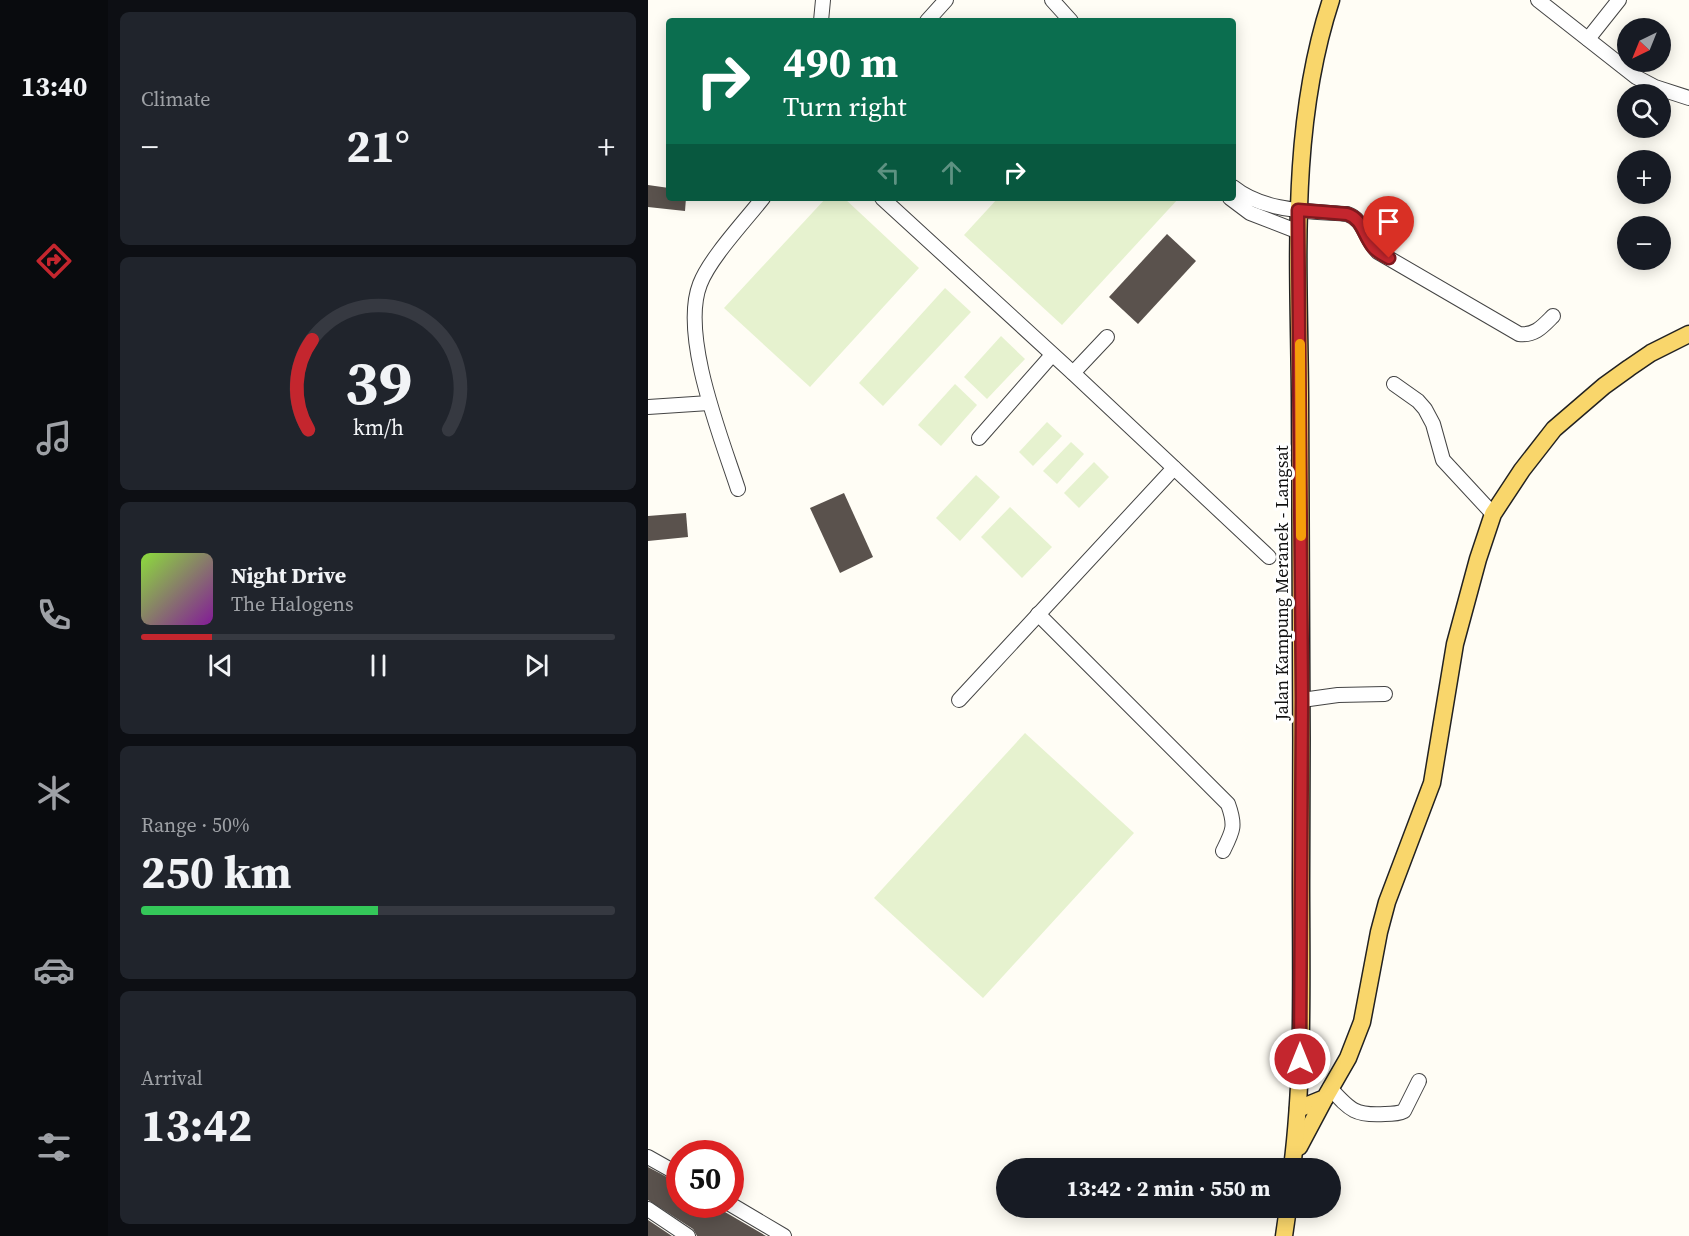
<!DOCTYPE html>
<html lang="en">
<head>
<meta charset="utf-8">
<style>
	:root { --surface:#171b24; --page:#20242c; --text:#f1f3f6; --muted:#9ea1a6; --line:#363941; --accent:#c4262e }
	body { margin:0; font-family:"Source Serif 4",serif; background:var(--page); color:var(--text); height:100vh; display:flex; flex-direction:column; font-size:22px; white-space:nowrap }
	* { box-sizing:border-box; margin:0 }
	p { font-size:20px; color:var(--muted) }
	.icon { flex:none; width:33px; height:33px; fill:none; stroke:currentColor; stroke-width:2; stroke-linecap:round; stroke-linejoin:round }
	.map { position:relative; flex:1; overflow:hidden }
	.side { display:flex; flex-direction:column; gap:12px; padding:12px; background:#0d0f14; width:540px }
	.side>* { flex:none }
	.banner { position:absolute; left:18px; top:18px; width:570px; height:183px; border-radius:6px; box-shadow:0 3px 15px #0003; background:#0b6e4f; color:#fff; overflow:hidden }
	.needle { width:39px; rotate:223deg }
	.fabs { position:absolute; left:969px; top:18px; display:grid; gap:12px }
	.fabs a { display:grid; place-items:center; width:54px; height:54px; border-radius:50%; background:var(--surface); box-shadow:0 3px 15px #0003; font-size:30px }
	.speed { position:absolute; left:18px; top:1140px; display:flex; gap:12px; font-size:30px; font-weight:700; text-align:center }
	.speed>* { display:grid; place-content:center; width:78px; height:78px; border-radius:50%; background:var(--surface); box-shadow:0 3px 15px #0003; line-height:1 }
	.speed .limit { border:9px solid #d22; background:#fff; color:#111 }
	.pin { position:absolute; display:grid; place-items:center; width:51px; height:51px; color:#fff; margin:-62px -26px; border-radius:50% 50% 50% 0; rotate:-45deg; box-shadow:0 0 6px #0007 }
	.pin .icon { rotate:45deg }
	.me { position:absolute; width:66px; margin:-33px; rotate:0deg; stroke-linejoin:round; filter:drop-shadow(0 0 4px #0008) }
	.turn { display:flex; align-items:center; gap:21px; height:126px; padding:0 18px; font-size:27px }
	.turn .icon { width:78px; height:78px; stroke-width:2.5 }
	.turn b { display:block; font-size:42px; line-height:51px }
	.lanes { display:flex; align-items:center; height:57px; padding:0 18px; background:#0003; justify-content:center; gap:30px; direction:ltr }
	.lanes .off { opacity:.35 }
	.big { font-size:45px; font-weight:700; line-height:1.1 }
	.side .widget { flex:1; display:flex; flex-direction:column; justify-content:center; gap:9px; min-width:0; padding:0 21px; border-radius:9px; background:var(--page) }
	.side .dial { align-items:center; gap:0 }
	.dial svg { height:156px; overflow:visible; fill:none; stroke:var(--line); stroke-width:7; stroke-linecap:round; text-anchor:middle }
	.dial text { fill:var(--text); stroke:none }
	.song { display:flex; align-items:center; gap:18px }
	.cover { width:72px; height:72px; border-radius:9px; background:linear-gradient(135deg,hsl(90 70% 55%),hsl(290 70% 35%)) }
	.played { height:6px; border-radius:3px; background:linear-gradient(90deg,var(--accent) 15%,var(--line) 15%) }
	.keys { display:flex; justify-content:space-around; direction:ltr }
	.heat { display:flex; justify-content:space-between; align-items:center; font-size:33px; direction:ltr }
	.charge { height:9px; border-radius:4px; background:linear-gradient(90deg,#34c759 50%,var(--line) 0) }
	.trip { position:absolute; left:348px; top:1158px; width:345px; height:60px; border-radius:30px; background:var(--surface); box-shadow:0 3px 15px #0003; font-weight:700; line-height:60px; text-align:center }
	main { display:flex; flex:1; min-height:0 }
	.dock { display:flex; flex-direction:column; width:108px; justify-content:space-around; align-items:center; background:#090b0e; color:var(--muted) }
	.dock .icon { width:42px; height:42px }
	.dock .active { color:var(--accent) }
	.dock b { font-size:27px; color:var(--text) }
	.map>svg:first-child { display:block }
	.pitch { fill:#e6f2cf }
	.building { fill:#5a524d }
	.lines { fill:none; stroke-linecap:round; stroke-linejoin:round }
	.minor-casing { stroke:#444; stroke-width:16 }
	.major-casing { stroke:#222; stroke-width:19 }
	.minor { stroke:#fff; stroke-width:14 }
	.major { stroke:#f9d66b; stroke-width:16 }
	.route-casing { stroke:#7f191e; stroke-width:15 }
	.route { stroke:#c4262e; stroke-width:10 }
	.slow { stroke:#f59e0b; stroke-width:10 }
	.labels { text-anchor:middle; stroke-width:6; stroke-linejoin:round; paint-order:stroke }
	.street-label { font-size:18px; fill:#111; stroke:#fff }
</style>
</head>
<body>
<main>
<nav class="dock">
<b>13:40</b>
<svg class="icon active" aria-label="directions" viewBox="0 0 24 24"><path d="M12 3l9 9-9 9-9-9zM9 14v-3h6M13 9l2 2-2 2"/></svg>
<svg class="icon" aria-label="music" viewBox="0 0 24 24"><path d="M9 18V5l10-2v13"/><circle cx="6" cy="18" r="3"/><circle cx="16" cy="16" r="3"/></svg>
<svg class="icon" aria-label="phone" viewBox="0 0 24 24"><path d="M5 4h4l2 5-3 2q2 4 5 5l2-3 5 2v4C11 20 4 13 5 4z"/></svg>
<svg class="icon" aria-label="climate" viewBox="0 0 24 24"><path d="M12 3v18M4 7l16 10M4 17L20 7"/></svg>
<svg class="icon" aria-label="car" viewBox="0 0 24 24"><path d="M5 17H2v-5l4-1 3-4h7l3 4 3 1v5h-3M9 17h6M6 11h13"/><circle cx="7" cy="17" r="2"/><circle cx="17" cy="17" r="2"/></svg>
<svg class="icon" aria-label="filters" viewBox="0 0 24 24"><path d="M4 7h16M4 17h16"/><circle cx="9" cy="7" r="2"/><circle cx="15" cy="17" r="2"/></svg>
</nav>
<section class="side">
<div class="widget"><p>Climate</p>
<div class="heat"><a>−</a><b class="big">21°</b><a>+</a></div>
</div>
<div class="widget dial"><svg viewBox="0 0 100 80">
<path d="M14 69A42 42 0 1 1 86 69"/>
<path d="M14 69A42 42 0 0 1 16 23" stroke="#c4262e"/>
<text x="50" y="56" font-size="32" font-weight="700">39</text>
<text x="50" y="72" font-size="11">km/h</text>
</svg></div>
<div class="widget">
<div class="song"><i class="cover"></i><div><b>Night Drive</b><p>The Halogens</p></div></div>
<div class="played"></div>
<div class="keys"><svg class="icon" aria-label="previous" viewBox="0 0 24 24"><path d="M18 5L8 12l10 7zM5 5v14"/></svg><svg class="icon" aria-label="pause" viewBox="0 0 24 24"><path d="M8 5v14M16 5v14"/></svg><svg class="icon" aria-label="next" viewBox="0 0 24 24"><path d="M6 5l10 7-10 7zM19 5v14"/></svg></div>
</div>
<div class="widget"><p>Range · 50%</p><b class="big">250 km</b><div class="charge"></div></div>
<div class="widget"><p>Arrival</p><b class="big">13:42</b></div>
</section>
<div class="map">
<svg width="1041" height="1236" viewBox="0 0 1041 1236">
	<rect width="100%" height="100%" fill="#fffdf5"/>
	<g class="pitch">
		<polygon points="178,198 196,198 271,268 162,387 76,308"/>
		<polygon points="350,198 531,198 414,325 316,235"/>
		<polygon points="297,288 323,312 235,406 211,383"/>
		<polygon points="353,336 377,359 339,399 316,377"/>
		<polygon points="307,384 329,405 293,446 270,425"/>
		<polygon points="399,422 414,436 385,466 371,452"/>
		<polygon points="423,442 436,454 409,484 395,471"/>
		<polygon points="446,462 461,477 431,508 416,493"/>
		<polygon points="328,475 352,497 312,541 288,518"/>
		<polygon points="362,507 404,547 374,578 333,537"/>
		<polygon points="377,733 486,833 335,998 226,898"/>
	</g>
	<g class="building">
		<polygon points="0,185 21,188 21,198 38,198 37,211 0,207"/>
		<polygon points="519,234 548,261 490,324 461,297"/>
		<polygon points="196,493 225,557 192,573 162,508"/>
		<polygon points="38,513 40,537 0,541 0,516"/>
		<polygon points="0,1167 32,1184 32,1204 73,1204 77,1212 118,1236 49,1236 45,1229 0,1200"/>
		<polygon points="0,1220 24,1236 0,1236"/>
	</g>
	<g class="lines">
		<defs>
			<g id="minor">
				<polyline points="404,0 423,21"/>
				<polyline points="890,0 988,77 1007,87 1041,98"/>
				<polyline points="173,21 175,0"/>
				<polyline points="279,21 298,0"/>
				<polyline points="940,39 971,0"/>
				<path d="M 585,187 C 616,212 661,211 699,214 C 716,219 717,240 730,252 L 871,334 C 887,336 895,326 905,316"/>
				<polyline points="234,198 425,373 621,557"/>
				<polyline points="582,198 602,213 651,232"/>
				<polyline points="425,373 459,337"/>
				<polyline points="746,384 770,401 777,409 785,424 795,460 845,514"/>
				<polyline points="0,407 61,403"/>
				<polyline points="331,438 404,355"/>
				<path d="M 90,489 C 73,437 32,335 52,284 C 62,258 97,221 115,198"/>
				<path d="M 390,614 L 580,804 C 588,826 585,831 575,851"/>
				<polyline points="311,700 526,468"/>
				<polyline points="654,700 690,695 737,694"/>
				<path d="M 682,1088 C 702,1110 707,1116 737,1114 C 744,1114 750,1114 756,1111 L 771,1081"/>
				<polyline points="0,1157 32,1175"/>
				<polyline points="82,1204 136,1236"/>
				<polyline points="0,1209 40,1236"/>
			</g>
			<g id="major">
				<polyline points="650,1109 677,1098 700,1058 714,1022 731,932 739,902 784,783 807,644 830,559 845,514 874,470 906,429 956,386 981,368 1003,353 1041,334"/>
				<polyline points="651,1147 677,1098"/>
				<path d="M 644,1168 C 656,1073 653,976 653,880 C 654,719 653,558 652,397 C 651,264 641,128 683,0"/>
				<polyline points="636,1236 640,1208"/>
			</g>
		</defs>
		<use href="#minor" class="minor-casing"/>
		<use href="#major" class="major-casing"/>
		<use href="#minor" class="minor"/>
		<use href="#major" class="major"/>
	</g>
	<g class="lines">
		<defs>
			<path id="route" d="M 652,1059 L 654,700 L 650,210 L 699,214 C 715,219 715,235 725,247 C 729,252 735,255 741,258"/>
		</defs>
		<use href="#route" class="route-casing"/>
		<use href="#route" class="route"/>
		<polyline class="slow" points="652,344 653,536"/>
	</g>
	<g class="labels">
		<g class="street-label">
			<text transform="translate(634 583) rotate(-90)" y="6">Jalan Kampung Meranek - Langsat</text>
		</g>
	</g>
</svg>
<div class="fabs">
<a><svg class="needle" viewBox="-14 -14 28 28"><path d="M0-13l5 13h-10z" fill="#e53935"/><path d="M0 13l5-13h-10z" fill="#9ea1a6"/></svg></a>
<a><svg class="icon" aria-label="search" viewBox="0 0 24 24"><circle cx="10" cy="10" r="6"/><path d="M15 15l6 6"/></svg></a>
<a>+</a>
<a>−</a>
</div>
<div class="speed"><div class="limit">50</div></div>
<div class="pin" style="left:741px;top:258px;background:#d93025"><svg class="icon" aria-label="arrive" viewBox="0 0 24 24"><path d="M6 21V4h12l-3 4 3 4H6"/></svg></div>
<svg class="me" style="left:652px;top:1059px" viewBox="-20 -20 40 40"><circle r="17" fill="#c4262e" stroke="#fff" stroke-width="3"/><path d="M0-11L8 9 0 5-8 9z" fill="#fff"/></svg>
<div class="trip">13:42 · 2 min · 550 m</div>
<div class="banner">
<div class="turn"><svg class="icon" aria-label="right" viewBox="0 0 24 24"><path d="M7 20v-9h11M14 6l5 5-5 5"/></svg><div><b>490 m</b>Turn right</div></div>
<div class="lanes"><svg class="icon off" aria-label="left" viewBox="0 0 24 24"><path d="M17 20v-9H6M10 6l-5 5 5 5"/></svg><svg class="icon off" aria-label="ahead" viewBox="0 0 24 24"><path d="M12 20V5M6 11l6-6 6 6"/></svg><svg class="icon" aria-label="right" viewBox="0 0 24 24"><path d="M7 20v-9h11M14 6l5 5-5 5"/></svg></div>
</div>
</div>
</main>
</body>
</html>
